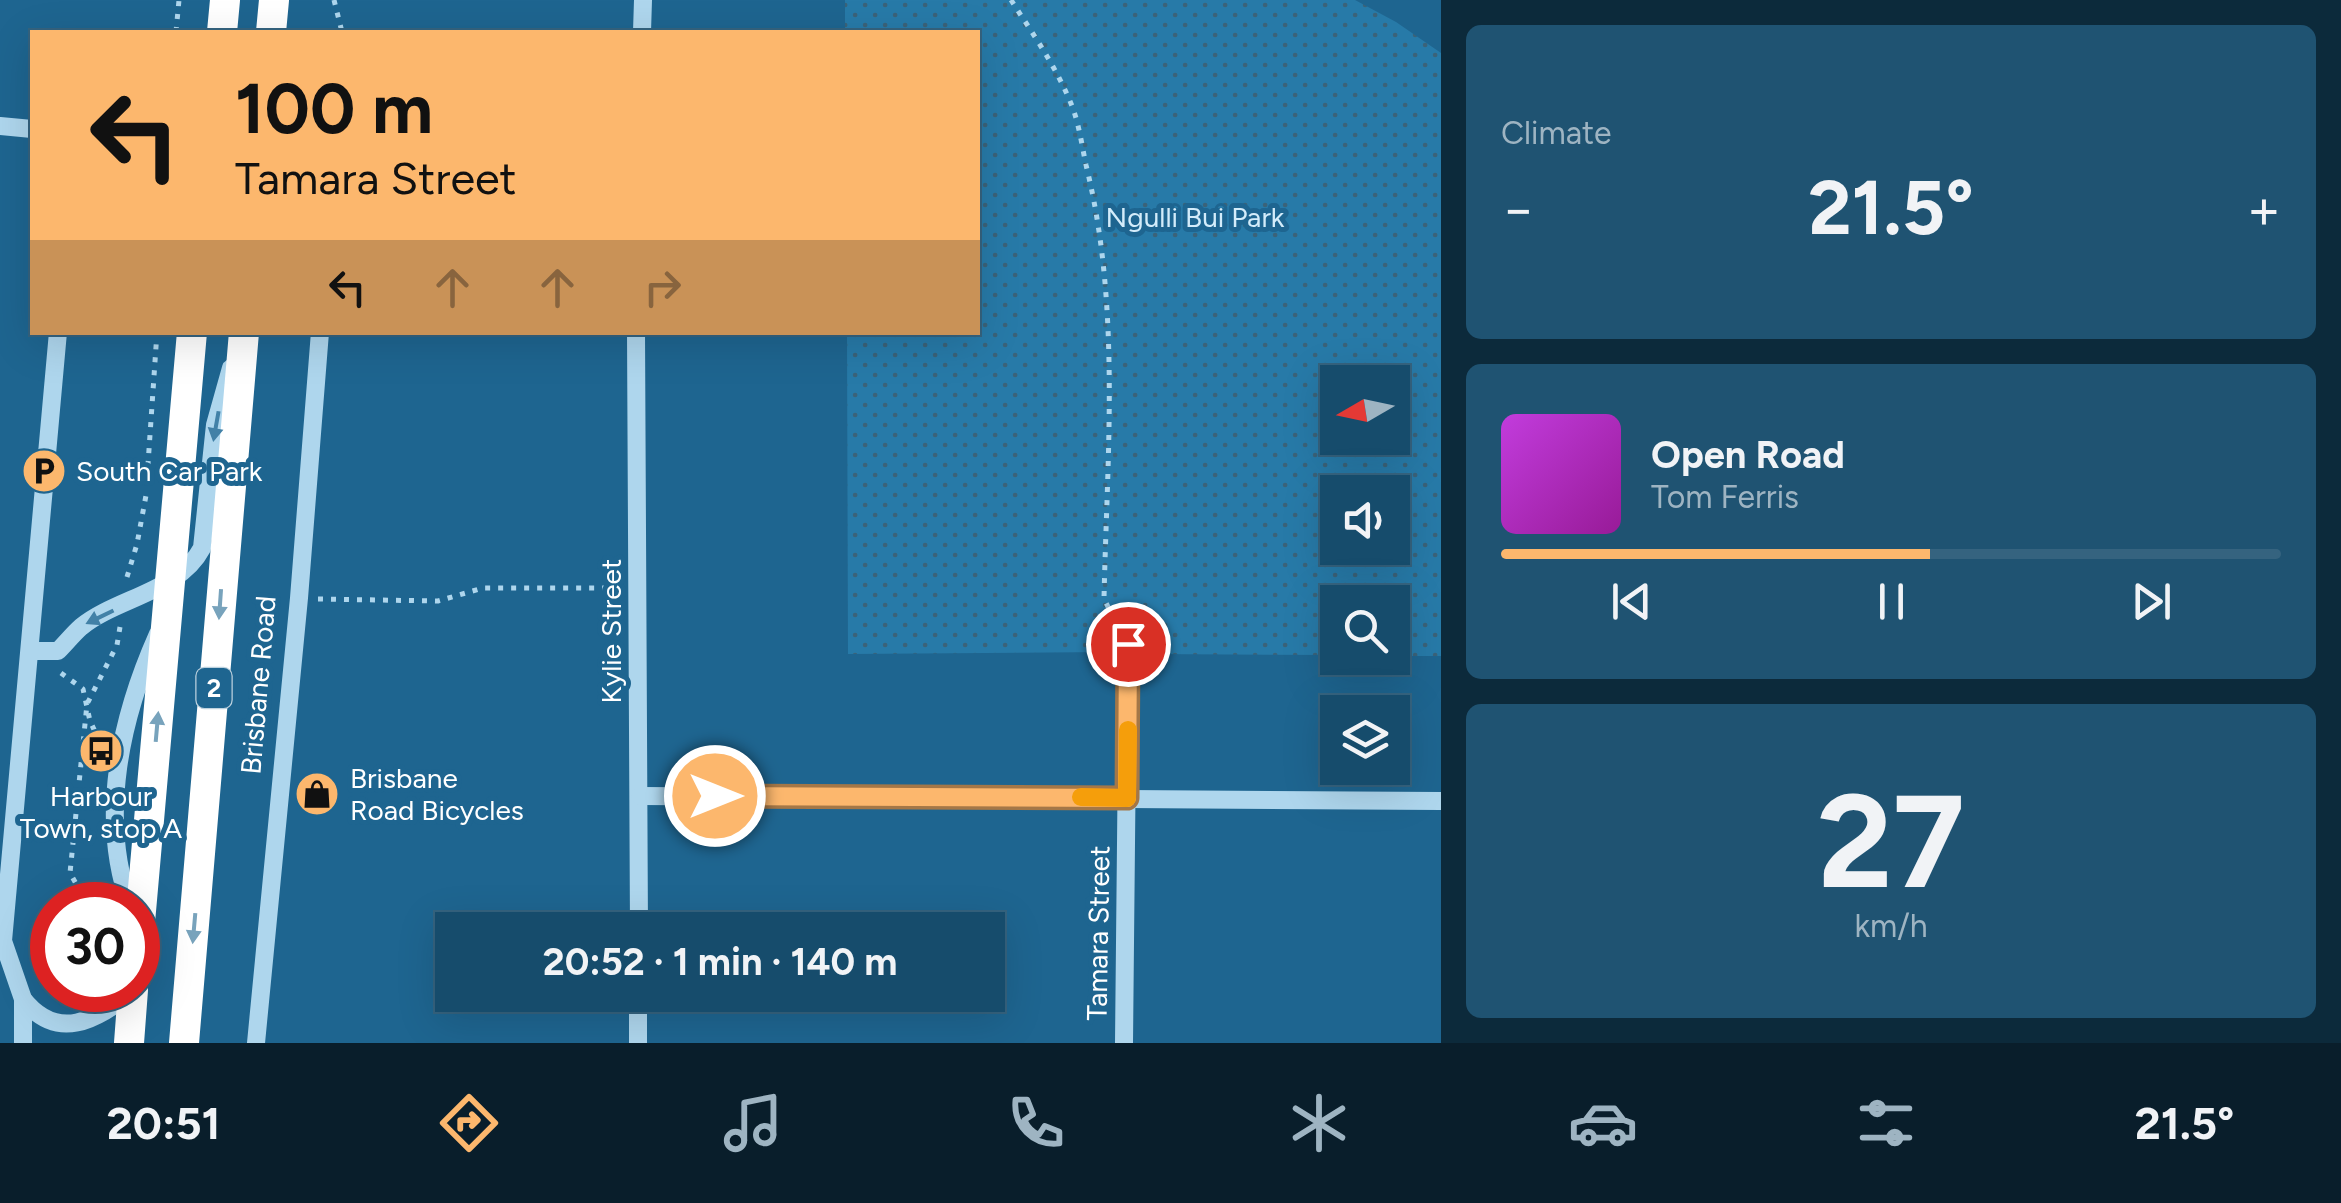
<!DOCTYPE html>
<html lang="en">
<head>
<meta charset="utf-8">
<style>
	:root { --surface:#164c6c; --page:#1f5372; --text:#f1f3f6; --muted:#9eb4c2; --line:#35637f; --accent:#fcb76d }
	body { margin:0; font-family:Figtree,sans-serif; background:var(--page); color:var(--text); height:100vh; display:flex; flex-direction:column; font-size:38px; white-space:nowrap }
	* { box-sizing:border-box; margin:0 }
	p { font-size:32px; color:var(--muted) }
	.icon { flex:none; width:55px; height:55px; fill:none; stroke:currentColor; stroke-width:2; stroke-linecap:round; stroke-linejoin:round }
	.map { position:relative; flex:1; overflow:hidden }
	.details { display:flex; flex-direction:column; gap:25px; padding:25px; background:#0c2a3b; width:900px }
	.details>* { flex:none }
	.banner { position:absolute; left:30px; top:30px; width:950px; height:305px; border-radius:0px; box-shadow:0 10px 40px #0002,0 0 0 2px var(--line); background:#fcb76d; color:#111; overflow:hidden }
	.needle { width:65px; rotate:261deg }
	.controls { position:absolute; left:1320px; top:365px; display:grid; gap:20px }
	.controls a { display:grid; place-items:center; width:90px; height:90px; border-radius:0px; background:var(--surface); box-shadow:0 10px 40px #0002,0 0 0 2px var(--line); font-size:50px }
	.speed { position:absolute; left:30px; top:882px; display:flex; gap:20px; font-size:50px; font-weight:700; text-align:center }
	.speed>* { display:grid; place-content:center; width:130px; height:130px; border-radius:50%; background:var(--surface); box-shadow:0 10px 40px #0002,0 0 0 2px var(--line); line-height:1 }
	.speed .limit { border:15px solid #d22; background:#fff; color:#111 }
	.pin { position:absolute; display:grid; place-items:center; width:85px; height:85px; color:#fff; margin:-42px; border:5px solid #fff; border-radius:50%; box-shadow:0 2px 10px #0007 }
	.me { position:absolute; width:110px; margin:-55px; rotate:90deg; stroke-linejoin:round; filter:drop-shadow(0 0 8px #0008) }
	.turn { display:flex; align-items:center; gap:35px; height:210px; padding:0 40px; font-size:45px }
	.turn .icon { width:130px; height:130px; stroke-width:2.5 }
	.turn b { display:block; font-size:70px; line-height:85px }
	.lanes { display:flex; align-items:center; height:95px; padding:0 40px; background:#0003; justify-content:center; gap:50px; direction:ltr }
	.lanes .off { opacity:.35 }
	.big { font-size:75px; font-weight:700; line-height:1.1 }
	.details .widget { flex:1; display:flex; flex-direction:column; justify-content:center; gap:15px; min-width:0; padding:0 35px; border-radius:15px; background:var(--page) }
	.details .dial { align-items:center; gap:0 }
	.dial b { font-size:130px; line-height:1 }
	.song { display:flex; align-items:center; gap:30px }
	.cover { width:120px; height:120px; border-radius:15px; background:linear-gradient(135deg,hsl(290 70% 55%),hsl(300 70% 35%)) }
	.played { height:10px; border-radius:5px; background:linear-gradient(90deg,var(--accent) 55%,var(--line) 55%) }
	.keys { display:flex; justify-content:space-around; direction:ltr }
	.heat { display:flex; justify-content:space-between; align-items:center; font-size:55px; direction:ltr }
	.trip { position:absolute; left:435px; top:912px; width:570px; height:100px; border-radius:0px; background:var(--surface); box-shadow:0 10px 40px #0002,0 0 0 2px var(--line); font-weight:700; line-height:100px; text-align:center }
	.menu { display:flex; height:160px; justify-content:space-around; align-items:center; background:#091e2b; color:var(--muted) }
	.menu .icon { width:70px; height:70px }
	.menu .current { color:var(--accent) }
	.menu b { font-size:45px; color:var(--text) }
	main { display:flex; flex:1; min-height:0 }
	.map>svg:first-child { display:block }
	.park { fill:url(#park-dots); fill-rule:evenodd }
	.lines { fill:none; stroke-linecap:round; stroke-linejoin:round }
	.path { stroke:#aed6ed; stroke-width:5; stroke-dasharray:5 8; stroke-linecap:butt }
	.minor { stroke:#aed6ed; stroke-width:18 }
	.highway { stroke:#fff; stroke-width:30 }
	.oneway { fill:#4281a7 }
	.oneway2 { fill:#78a3bc }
	.route-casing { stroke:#a47747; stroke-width:25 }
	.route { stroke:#fcb76d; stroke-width:18 }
	.slow { stroke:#f59e0b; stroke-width:18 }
	.labels { text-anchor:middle; stroke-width:10; stroke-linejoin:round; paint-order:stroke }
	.shield { fill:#1e6590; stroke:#bcd1de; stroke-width:2.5 }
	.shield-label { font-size:25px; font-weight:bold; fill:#fff }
	.park-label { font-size:28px; fill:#d3ecfa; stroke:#1e6590 }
	.poi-label { font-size:28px; fill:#fff; stroke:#1e6590; text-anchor:start }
	.street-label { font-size:28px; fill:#fff; stroke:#1e6590 }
</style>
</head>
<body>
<main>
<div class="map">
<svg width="1441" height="1043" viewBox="0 0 1441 1043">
	<defs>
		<pattern id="park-dots" width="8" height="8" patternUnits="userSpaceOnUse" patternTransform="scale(2.5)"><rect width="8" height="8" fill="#277aa8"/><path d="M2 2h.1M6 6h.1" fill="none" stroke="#3a637a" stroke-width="1.8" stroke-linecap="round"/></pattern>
	</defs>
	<rect width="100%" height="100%" fill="#1e6590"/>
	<path class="park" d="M 845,0 L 1355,0 L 1396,22 L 1441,53 L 1441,656 L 1393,656 L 1392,602 L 1338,602 L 1337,655 L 1152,654 L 1151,639 L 1107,642 L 1106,652 L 848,654 L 847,333 L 978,332 L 978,32 L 845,32 ZM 1338,382 L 1392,382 L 1392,438 L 1338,438 ZM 1338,492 L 1392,492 L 1392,548 L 1338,548 Z"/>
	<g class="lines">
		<g class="path">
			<polyline points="334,0 342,32"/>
			<path d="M 1011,0 C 1033,34 1057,68 1072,106 C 1079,124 1082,146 1086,165 C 1121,306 1107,455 1104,599 L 1117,624"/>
			<polyline points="176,32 179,0"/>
			<polyline points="147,479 157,332"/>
			<polyline points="127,577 137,544 147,490"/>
			<polyline points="318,599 438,601 483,588 616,588"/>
			<polyline points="61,673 83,689 90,721 100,742"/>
			<polyline points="88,905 70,873 87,704 117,645 120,627"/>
		</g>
		<g class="minor">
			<polyline points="642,32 643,0"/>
			<polyline points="0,126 32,129"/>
			<polyline points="636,332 639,930"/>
			<path d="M 31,651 L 58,651 C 66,643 73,634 81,627 C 116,598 179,592 202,548 L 215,425 L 231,368"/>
			<polyline points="640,796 1441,801"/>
			<path d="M 130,905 C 98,817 121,717 158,634"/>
			<path d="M 23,999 C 58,1043 95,1020 133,992"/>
			<polyline points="23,1043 23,999 3,941 58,332"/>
			<polyline points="256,1043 299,598 320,332"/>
			<polyline points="638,1043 638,995"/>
			<polyline points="1124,1043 1128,644"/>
		</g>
		<g class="highway">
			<polyline points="222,32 225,0"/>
			<polyline points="271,32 274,0"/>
			<polyline points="138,945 192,332"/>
			<polyline points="129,1043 133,990"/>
			<polyline points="184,1043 244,332"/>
		</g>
	</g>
	<defs><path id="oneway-solid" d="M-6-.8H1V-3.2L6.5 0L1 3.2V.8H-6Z" transform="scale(2.5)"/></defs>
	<g class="oneway">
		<use href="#oneway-solid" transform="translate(216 426) rotate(100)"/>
		<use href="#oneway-solid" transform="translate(100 617) rotate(154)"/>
	</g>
	<g class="oneway2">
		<use href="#oneway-solid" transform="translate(220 604) rotate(94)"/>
		<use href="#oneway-solid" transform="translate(157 727) rotate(-85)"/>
		<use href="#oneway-solid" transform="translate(194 928) rotate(95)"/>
	</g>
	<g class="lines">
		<defs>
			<polyline id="route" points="715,796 1127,798 1128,644"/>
		</defs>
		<use href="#route" class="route-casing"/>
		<use href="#route" class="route"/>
		<polyline class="slow" points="1081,797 1127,798 1128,730"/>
	</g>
	<defs>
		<symbol id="parking-disc" viewBox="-11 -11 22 22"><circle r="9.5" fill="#fcb76d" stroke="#1e6590"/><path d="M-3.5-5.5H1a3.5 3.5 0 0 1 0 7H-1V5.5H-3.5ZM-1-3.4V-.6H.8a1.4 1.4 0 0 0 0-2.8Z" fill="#111"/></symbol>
		<symbol id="bus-disc" viewBox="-11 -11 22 22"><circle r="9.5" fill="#fcb76d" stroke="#1e6590"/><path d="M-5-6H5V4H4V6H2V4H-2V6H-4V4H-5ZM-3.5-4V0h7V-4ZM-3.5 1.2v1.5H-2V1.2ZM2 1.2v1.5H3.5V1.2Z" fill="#111"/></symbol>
		<symbol id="shop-disc" viewBox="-11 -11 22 22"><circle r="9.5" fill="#fcb76d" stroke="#1e6590"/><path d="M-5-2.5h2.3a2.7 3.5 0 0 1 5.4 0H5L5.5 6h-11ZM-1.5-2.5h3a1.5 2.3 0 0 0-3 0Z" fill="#111"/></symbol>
	</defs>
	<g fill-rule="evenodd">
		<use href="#parking-disc" x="19" y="446" width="50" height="50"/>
		<use href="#bus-disc" x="76" y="726" width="50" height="50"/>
		<use href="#shop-disc" x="292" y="769" width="50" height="50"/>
	</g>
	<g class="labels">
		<rect class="shield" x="196.5" y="668" width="35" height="40" rx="8"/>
		<g class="shield-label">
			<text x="214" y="697">2</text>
		</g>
		<g class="park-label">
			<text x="1195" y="227">Ngulli Bui Park</text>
		</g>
		<g class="poi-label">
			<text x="76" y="481">South Car Park</text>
			<text x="350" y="788">Brisbane<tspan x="350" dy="32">Road Bicycles</tspan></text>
			<text x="101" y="806" text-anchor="middle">Harbour<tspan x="101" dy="32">Town, stop A</tspan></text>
		</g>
		<g class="street-label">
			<text transform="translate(611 631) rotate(-90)" y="10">Kylie Street</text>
			<text transform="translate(258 685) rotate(-85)" y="10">Brisbane Road</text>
			<text transform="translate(1098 933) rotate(-89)" y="10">Tamara Street</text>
		</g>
	</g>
</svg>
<div class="controls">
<a><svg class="needle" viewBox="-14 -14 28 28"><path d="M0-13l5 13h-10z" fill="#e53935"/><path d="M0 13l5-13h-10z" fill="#9eb4c2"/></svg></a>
<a><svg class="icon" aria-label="sound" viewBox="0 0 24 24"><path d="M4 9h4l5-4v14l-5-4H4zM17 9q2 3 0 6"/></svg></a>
<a><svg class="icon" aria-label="search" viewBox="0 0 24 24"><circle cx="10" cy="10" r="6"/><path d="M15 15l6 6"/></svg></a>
<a><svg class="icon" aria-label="layers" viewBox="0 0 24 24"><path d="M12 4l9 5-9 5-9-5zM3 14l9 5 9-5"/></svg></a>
</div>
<div class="speed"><div class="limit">30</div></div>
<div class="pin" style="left:1128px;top:644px;background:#d93025"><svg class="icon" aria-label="arrive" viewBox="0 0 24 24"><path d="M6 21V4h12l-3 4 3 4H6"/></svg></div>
<svg class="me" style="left:715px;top:796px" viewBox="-20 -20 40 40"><circle r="17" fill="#fcb76d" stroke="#fff" stroke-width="3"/><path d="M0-11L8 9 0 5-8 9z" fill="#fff"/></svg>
<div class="trip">20:52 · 1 min · 140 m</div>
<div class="banner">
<div class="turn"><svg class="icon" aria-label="left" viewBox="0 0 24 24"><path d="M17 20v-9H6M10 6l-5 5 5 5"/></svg><div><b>100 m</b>Tamara Street</div></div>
<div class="lanes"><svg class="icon" aria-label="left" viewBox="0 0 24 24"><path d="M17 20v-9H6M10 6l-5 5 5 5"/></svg><svg class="icon off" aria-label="ahead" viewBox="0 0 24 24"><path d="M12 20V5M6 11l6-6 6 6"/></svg><svg class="icon off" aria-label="ahead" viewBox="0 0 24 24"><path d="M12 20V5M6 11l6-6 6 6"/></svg><svg class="icon off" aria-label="right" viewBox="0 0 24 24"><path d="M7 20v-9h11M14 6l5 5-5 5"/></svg></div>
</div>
</div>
<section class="details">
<div class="widget"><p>Climate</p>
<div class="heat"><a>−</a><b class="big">21.5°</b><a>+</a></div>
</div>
<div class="widget">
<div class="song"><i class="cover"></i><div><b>Open Road</b><p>Tom Ferris</p></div></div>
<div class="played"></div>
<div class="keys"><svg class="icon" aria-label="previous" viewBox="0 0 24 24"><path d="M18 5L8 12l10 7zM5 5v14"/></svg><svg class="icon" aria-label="pause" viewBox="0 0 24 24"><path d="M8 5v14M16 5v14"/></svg><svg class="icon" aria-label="next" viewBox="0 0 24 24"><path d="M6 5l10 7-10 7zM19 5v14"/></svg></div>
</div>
<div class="widget dial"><b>27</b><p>km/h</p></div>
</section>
</main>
<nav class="menu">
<b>20:51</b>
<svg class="icon current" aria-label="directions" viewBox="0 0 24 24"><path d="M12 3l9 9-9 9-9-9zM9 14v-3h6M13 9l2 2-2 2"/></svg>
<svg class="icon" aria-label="music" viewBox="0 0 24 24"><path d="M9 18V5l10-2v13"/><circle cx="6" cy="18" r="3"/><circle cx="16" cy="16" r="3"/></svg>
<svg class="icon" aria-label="phone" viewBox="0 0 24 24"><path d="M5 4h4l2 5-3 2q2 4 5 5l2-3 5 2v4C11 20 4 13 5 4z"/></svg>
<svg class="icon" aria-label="climate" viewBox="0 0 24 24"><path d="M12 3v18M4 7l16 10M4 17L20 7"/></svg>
<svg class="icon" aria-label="car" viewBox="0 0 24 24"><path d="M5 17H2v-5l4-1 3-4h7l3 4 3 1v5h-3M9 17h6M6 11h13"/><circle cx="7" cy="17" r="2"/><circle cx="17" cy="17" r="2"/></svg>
<svg class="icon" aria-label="filters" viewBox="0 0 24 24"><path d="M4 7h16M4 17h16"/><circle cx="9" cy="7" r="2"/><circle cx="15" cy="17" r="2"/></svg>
<b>21.5°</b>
</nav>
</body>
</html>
